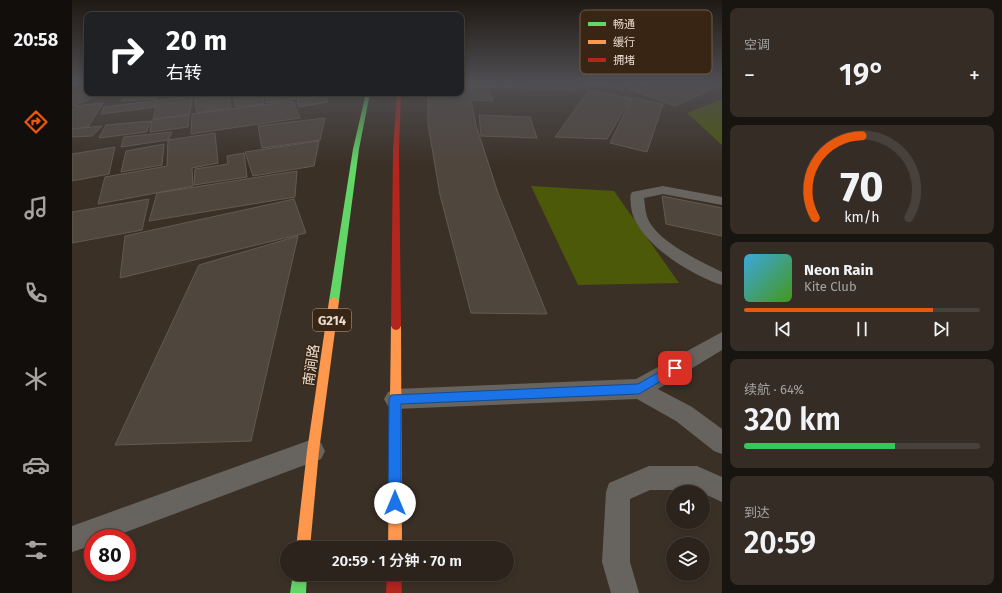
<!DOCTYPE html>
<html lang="zh">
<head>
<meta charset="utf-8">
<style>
	:root { --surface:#2c241c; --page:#342c25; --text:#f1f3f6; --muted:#a6a4a3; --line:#48413b; --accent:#ea580c }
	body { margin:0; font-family:"Fira Sans","Noto Sans SC",sans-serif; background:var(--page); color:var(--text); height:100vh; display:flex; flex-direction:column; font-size:15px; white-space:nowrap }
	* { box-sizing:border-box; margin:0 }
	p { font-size:13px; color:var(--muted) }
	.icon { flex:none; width:22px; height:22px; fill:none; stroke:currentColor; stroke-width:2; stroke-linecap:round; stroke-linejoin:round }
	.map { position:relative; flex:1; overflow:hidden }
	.panel { display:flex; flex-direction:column; gap:8px; padding:8px; background:#18140f; width:280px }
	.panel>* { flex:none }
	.banner { position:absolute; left:12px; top:12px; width:380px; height:84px; border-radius:8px; box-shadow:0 2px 6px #0003,0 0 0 1px var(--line); background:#202124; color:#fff; overflow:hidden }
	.fabs { position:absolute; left:594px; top:485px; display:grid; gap:8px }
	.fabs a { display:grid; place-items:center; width:44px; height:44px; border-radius:50%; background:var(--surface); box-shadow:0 2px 6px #0003,0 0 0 1px var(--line); font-size:20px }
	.speed { position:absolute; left:12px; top:529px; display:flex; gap:8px; font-size:20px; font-weight:700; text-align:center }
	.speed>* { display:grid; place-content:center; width:52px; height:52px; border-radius:50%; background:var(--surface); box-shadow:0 2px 6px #0003,0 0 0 1px var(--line); line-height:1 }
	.speed .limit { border:6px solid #d22; background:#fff; color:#111 }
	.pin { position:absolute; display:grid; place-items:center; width:34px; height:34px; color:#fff; margin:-17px; border-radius:8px; box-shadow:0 2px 6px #0006 }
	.me { position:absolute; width:44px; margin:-22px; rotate:0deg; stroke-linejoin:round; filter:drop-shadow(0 0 3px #0008) }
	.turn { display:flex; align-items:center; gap:14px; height:84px; padding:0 16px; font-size:18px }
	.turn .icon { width:52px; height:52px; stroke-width:2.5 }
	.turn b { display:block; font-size:28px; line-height:34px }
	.big { font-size:30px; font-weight:600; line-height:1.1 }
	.panel .tile { flex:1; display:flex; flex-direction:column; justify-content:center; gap:6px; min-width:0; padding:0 14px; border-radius:8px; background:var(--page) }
	.panel .dial { align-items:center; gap:0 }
	.dial svg { height:104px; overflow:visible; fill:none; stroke:var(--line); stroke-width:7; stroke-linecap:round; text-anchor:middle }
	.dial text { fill:var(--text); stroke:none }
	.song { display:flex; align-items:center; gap:12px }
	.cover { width:48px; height:48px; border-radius:6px; background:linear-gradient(135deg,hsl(200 70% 55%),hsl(100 70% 35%)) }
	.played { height:4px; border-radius:2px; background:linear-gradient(90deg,var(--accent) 80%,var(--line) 80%) }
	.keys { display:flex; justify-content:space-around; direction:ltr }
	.heat { display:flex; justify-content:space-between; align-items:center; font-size:22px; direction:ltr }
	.charge { height:6px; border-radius:3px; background:linear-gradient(90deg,#34c759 64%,var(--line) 0) }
	.trip { position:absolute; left:208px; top:541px; width:234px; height:40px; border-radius:20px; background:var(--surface); box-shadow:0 2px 6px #0003,0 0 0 1px var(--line); font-weight:600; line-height:40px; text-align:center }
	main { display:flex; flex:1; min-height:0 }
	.tabs { display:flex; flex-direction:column; width:72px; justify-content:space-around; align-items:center; background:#120e0b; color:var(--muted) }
	.tabs .icon { width:28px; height:28px }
	.tabs .selected { color:var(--accent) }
	.tabs b { font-size:18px; color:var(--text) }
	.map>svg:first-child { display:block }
	.green { fill:#4c5908 }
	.building { fill:#4f463d; stroke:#645a52 }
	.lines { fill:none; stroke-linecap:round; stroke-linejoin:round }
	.lane { fill:#67645f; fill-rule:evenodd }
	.fast { fill:#63d668; fill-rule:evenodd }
	.slow { fill:#ff974d; fill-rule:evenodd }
	.jam { fill:#b3261e; fill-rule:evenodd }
	.route { fill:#1a73e8; stroke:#114b97 }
	.labels { text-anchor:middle; stroke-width:3; stroke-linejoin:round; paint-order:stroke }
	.shield { fill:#392513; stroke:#b4a597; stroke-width:1 }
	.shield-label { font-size:13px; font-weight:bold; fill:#e9dcd0 }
	.street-label { font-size:14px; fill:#e9dcd0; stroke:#392513 }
	.key { fill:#392513; stroke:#6e5c4c; stroke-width:1 }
	.key-label { font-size:11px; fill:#e9dcd0 }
</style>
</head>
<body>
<main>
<nav class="tabs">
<b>20:58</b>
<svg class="icon selected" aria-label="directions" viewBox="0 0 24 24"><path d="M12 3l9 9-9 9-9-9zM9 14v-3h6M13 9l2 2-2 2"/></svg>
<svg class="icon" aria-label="music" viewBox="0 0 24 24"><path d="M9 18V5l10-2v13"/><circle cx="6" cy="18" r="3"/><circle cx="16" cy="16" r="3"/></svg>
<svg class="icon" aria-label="phone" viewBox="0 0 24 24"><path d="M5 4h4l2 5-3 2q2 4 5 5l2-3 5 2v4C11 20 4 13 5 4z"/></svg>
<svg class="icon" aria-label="climate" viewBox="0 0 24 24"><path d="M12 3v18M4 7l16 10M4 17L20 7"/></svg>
<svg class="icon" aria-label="car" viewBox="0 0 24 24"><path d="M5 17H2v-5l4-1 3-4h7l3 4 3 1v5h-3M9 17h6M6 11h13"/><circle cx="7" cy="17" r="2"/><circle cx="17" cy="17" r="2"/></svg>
<svg class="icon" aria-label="filters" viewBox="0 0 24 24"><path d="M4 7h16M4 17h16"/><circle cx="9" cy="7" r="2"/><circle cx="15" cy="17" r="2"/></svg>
</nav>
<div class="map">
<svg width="650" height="593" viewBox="0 0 650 593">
	<rect width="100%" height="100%" fill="#3b3026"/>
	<g class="green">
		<polygon points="650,99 650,145 615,113"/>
		<polygon points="459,186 542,191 607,283 506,285"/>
	</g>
	<g class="building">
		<polygon points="389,83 514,83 511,87 500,90 389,86"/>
		<polygon points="518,83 554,83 551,90"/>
		<polygon points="573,83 650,83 650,85 603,106 557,89"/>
		<polygon points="15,87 15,93 34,93 0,106 0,93"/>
		<polygon points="389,87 416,87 421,101 399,100 404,125 426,193 475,314 399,313 368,195 356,124 356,93 389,93"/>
		<polygon points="517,90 559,98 535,139 483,137"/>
		<polygon points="56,93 89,93 84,99 49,101"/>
		<polygon points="156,93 159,108 125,113 123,98"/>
		<polygon points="162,93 190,93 192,104 164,107"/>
		<polygon points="192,93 225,93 228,98 195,103"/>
		<polygon points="228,93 264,93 263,95 230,99"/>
		<polygon points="120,96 118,114 81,119 84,107 29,114 32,107"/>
		<polygon points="254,96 256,102 227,107 225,100"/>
		<polygon points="560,98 591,104 575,152 538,143"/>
		<polygon points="221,101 228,118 119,134 120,114"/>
		<polygon points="31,103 16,127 0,129 0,110 3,106"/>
		<polygon points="117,115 116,127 78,132 80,120"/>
		<polygon points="407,115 458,117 465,138 409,136"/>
		<polygon points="253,118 248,140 190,148 186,126"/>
		<polygon points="79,121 74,132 27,138 34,125"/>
		<polygon points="30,126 20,136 0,137 0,129"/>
		<polygon points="100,132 96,140 49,147 52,137"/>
		<polygon points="143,133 146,163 120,168 121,186 26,204 33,177 95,166 96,140"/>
		<polygon points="247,141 242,166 181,176 173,152"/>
		<polygon points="92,144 90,165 49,172 54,151"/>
		<polygon points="43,147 37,174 0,181 0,154"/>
		<polygon points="172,153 175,177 122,185 123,169 156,164 155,156"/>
		<polygon points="225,171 223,197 77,221 85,193"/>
		<polygon points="590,196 650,208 650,236 594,224"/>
		<polygon points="77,199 70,230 0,243 0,212"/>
		<polygon points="222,199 234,233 48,278 53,236"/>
		<polygon points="226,236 179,441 43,445 127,265"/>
	</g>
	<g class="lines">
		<g class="lane">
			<path d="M 591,186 L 650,197 L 650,205 L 591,194 L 572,198 C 573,204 573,212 576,219 C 586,242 628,261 650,272 L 650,285 C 620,276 563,241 559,207 C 559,202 557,196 560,192 Z"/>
			<polygon points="650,332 650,350 586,389 620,407 650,429 650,454 642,451 604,421 565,399 323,409 316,406 312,399 316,392 323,389 564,379"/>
			<polygon points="241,439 249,443 253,451 249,459 38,538 21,538 21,545 0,552 0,526"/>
			<polygon points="577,466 625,466 650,477 650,502 624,490 578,490 558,499 558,562 567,593 539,593 530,562 534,492 537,483"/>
		</g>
		<g class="fast">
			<polygon points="294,93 298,93 287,149 267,301 265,303 259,303 257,301 281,149"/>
			<polygon points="221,574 235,574 234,593 218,593"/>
		</g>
		<g class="slow">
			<polygon points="262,297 265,299 267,301 247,451 238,548 224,548 235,451 257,301 259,299"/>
			<polygon points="324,322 327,323 329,326 330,548 316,548 319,326 321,323"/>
		</g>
		<g class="jam">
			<polygon points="325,93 329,93 327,150 329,326 327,329 324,330 321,329 319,326 321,150"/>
			<polygon points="315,574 329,574 330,593 314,593"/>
		</g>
	</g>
	<linearGradient id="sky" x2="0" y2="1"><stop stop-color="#201a15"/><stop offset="0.5" stop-color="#4f4e52"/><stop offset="1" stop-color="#4f4e52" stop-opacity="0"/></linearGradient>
	<rect width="650" height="166" fill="url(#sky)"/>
	<polygon class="route" points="603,363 606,365 608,368 606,371 567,394 329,404 329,503 327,508 323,510 318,508 316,503 317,399 319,395 566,384"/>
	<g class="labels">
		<rect class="shield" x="241" y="309" width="38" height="22" rx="3"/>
		<g class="shield-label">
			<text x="260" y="325">G214</text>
		</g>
		<g class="street-label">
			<text transform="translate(239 365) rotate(-82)" y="5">南涧路</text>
		</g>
	</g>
	<rect x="508" y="10" width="132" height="64" rx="6" class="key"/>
	<rect x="516" y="22" width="18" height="4" fill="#63d668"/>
	<rect x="516" y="40" width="18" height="4" fill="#ff974d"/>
	<rect x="516" y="58" width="18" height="4" fill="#b3261e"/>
	<g class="key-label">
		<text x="541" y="28">畅通</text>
		<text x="541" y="46">缓行</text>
		<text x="541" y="64">拥堵</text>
	</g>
</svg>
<div class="fabs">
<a><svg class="icon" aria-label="sound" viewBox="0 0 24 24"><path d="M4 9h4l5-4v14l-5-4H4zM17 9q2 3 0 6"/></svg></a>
<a><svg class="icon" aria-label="layers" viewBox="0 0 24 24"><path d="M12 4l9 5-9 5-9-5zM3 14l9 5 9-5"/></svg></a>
</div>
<div class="speed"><div class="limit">80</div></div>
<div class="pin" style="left:603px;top:368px;background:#d93025"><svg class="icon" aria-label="arrive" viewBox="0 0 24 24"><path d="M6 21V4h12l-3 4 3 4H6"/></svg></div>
<svg class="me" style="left:323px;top:503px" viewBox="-20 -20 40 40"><circle r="19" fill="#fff"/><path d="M0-13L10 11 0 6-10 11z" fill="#1a73e8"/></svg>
<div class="trip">20:59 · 1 分钟 · 70 m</div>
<div class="banner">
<div class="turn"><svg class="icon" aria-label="right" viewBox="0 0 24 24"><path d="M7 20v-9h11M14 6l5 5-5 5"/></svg><div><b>20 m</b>右转</div></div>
</div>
</div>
<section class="panel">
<div class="tile"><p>空调</p>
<div class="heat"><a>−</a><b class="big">19°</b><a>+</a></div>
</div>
<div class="tile dial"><svg viewBox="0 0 100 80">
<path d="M14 69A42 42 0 1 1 86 69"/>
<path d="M14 69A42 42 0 0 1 50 6" stroke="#ea580c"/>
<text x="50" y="56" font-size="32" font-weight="700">70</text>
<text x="50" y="72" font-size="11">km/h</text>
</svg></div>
<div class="tile">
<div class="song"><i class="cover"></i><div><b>Neon Rain</b><p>Kite Club</p></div></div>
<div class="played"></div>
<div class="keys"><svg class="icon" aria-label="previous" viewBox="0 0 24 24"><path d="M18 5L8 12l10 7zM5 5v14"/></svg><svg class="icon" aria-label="pause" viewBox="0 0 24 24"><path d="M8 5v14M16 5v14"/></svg><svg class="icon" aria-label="next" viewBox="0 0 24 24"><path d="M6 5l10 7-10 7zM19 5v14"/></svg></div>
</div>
<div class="tile"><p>续航 · 64%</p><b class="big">320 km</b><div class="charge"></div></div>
<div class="tile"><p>到达</p><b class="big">20:59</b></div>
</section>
</main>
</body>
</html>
